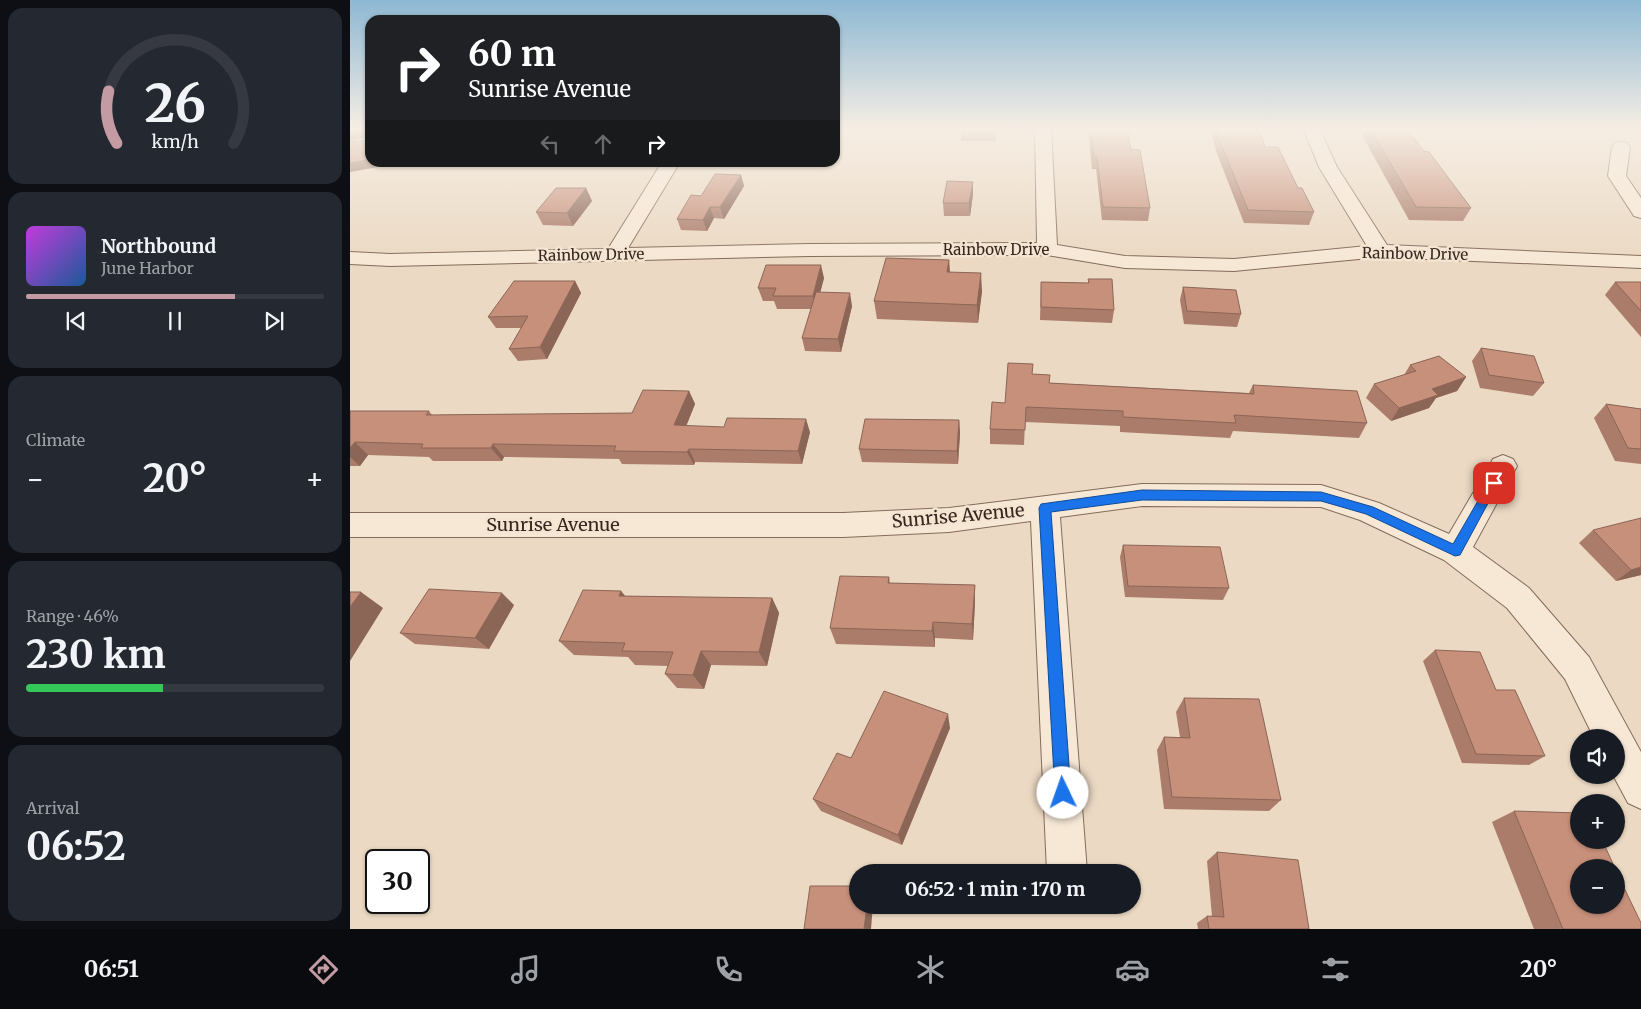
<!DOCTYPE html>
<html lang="en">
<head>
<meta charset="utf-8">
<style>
	:root { --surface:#171b24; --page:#242831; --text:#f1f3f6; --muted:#9ea1a6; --line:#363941; --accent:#c59ba3 }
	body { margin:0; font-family:Merriweather,serif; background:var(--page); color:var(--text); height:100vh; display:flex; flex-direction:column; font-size:19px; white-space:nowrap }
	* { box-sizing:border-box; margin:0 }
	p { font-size:16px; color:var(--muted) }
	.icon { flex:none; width:28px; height:28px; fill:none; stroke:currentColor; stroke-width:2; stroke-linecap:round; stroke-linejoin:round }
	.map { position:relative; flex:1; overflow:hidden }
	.sheet { display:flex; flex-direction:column; gap:8px; padding:8px; background:#0d0f14; width:350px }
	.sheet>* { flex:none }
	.top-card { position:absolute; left:15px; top:15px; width:475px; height:152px; border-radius:15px; box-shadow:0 1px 4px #0004; background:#202124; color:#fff; overflow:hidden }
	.fabs { position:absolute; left:1220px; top:729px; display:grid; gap:10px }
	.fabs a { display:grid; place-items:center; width:55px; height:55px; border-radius:50%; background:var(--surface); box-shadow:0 1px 4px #0004; font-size:25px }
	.speed { position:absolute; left:15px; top:849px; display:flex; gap:10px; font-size:25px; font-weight:700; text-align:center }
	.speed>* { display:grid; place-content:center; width:65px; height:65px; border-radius:50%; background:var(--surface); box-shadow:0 1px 4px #0004; line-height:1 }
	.speed .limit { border:2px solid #111; border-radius:8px; background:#fff; color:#111 }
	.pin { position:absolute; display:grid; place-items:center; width:42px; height:42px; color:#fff; margin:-21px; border-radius:10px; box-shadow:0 2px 8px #0006 }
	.me { position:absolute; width:55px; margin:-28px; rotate:357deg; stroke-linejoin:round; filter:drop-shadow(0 0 4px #0008) }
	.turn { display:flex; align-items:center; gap:18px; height:105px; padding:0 20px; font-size:22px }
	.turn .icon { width:65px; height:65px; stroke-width:2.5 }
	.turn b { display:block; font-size:35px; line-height:42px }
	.lanes { display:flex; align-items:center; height:48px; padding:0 20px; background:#0003; justify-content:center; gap:25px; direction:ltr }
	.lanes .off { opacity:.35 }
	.big { font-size:38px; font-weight:700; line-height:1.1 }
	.sheet .card { flex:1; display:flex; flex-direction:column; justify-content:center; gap:8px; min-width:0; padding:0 18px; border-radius:15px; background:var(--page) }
	.sheet .dial { align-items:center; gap:0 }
	.dial svg { height:130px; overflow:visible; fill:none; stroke:var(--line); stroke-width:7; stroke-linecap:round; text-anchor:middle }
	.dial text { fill:var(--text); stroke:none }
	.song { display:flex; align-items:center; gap:15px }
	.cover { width:60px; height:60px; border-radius:8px; background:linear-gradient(135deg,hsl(290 70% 55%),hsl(210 70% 35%)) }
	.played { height:5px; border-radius:2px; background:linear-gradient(90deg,var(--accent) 70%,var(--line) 70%) }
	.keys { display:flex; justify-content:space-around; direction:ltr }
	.heat { display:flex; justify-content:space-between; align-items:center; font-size:28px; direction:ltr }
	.charge { height:8px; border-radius:4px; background:linear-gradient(90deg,#34c759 46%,var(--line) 0) }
	.trip { position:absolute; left:499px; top:864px; width:292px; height:50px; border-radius:25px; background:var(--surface); box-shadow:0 1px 4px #0004; font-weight:700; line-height:50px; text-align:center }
	.tab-bar { display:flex; height:80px; justify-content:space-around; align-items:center; background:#090b0e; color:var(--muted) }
	.tab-bar .icon { width:35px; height:35px }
	.tab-bar .current { color:var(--accent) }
	.tab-bar b { font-size:22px; color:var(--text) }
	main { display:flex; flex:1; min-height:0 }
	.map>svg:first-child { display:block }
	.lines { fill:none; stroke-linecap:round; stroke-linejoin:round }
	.minor-casing { stroke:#846b5b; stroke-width:2 }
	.minor { fill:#f7e8d6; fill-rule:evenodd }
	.wall { fill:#ab7c6a }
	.shaded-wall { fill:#8b6556 }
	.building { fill:#c7907b; stroke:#8b6556 }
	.route { fill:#1a73e8; stroke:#114b97 }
	.labels { text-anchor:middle; stroke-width:5; stroke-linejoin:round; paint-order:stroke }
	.far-street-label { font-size:15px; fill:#35261e; stroke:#f3e5d2 }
	.street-label { font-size:18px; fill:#35261e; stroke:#f3e5d2 }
</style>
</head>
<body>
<main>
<section class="sheet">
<div class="card dial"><svg viewBox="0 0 100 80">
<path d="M14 69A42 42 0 1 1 86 69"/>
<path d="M14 69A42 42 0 0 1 9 37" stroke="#c59ba3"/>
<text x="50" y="56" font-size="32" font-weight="700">26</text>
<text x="50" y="72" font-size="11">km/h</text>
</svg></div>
<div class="card">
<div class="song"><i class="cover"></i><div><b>Northbound</b><p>June Harbor</p></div></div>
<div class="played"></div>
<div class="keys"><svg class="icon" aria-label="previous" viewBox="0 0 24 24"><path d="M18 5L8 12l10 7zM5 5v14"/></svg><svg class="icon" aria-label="pause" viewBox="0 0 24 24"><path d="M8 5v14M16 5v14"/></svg><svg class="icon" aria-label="next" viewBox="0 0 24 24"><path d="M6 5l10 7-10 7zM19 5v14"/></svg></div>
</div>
<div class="card"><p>Climate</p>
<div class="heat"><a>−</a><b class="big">20°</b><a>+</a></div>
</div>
<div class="card"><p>Range · 46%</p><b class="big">230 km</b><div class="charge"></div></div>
<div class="card"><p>Arrival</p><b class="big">06:52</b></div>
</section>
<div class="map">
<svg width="1291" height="929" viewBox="0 0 1291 929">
	<rect width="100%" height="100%" fill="#ebd9c3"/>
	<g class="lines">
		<defs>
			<g id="minor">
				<polygon points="685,128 701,128 707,245 775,256 884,259 1017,246 969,167 953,128 969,128 987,167 1037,245 1291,256 1291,268 1030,257 884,271 775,268 697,255 459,256 40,266 0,264 0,252 40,254 258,249 312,162 330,162 278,248 459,244 687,243"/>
				<polygon points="1271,142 1277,143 1280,147 1276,176 1291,198 1291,218 1284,216 1258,176 1262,147 1265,143"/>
				<polygon points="1153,455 1163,459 1167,466 1123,547 1179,588 1239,657 1291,752 1291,809 1278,803 1263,775 1266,775 1266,738 1244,738 1215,679 1157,608 1094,560 1010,520 971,507 792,506 710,517 737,872 697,872 681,521 599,532 493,537 0,537 0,513 493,513 599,508 792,484 971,485 1029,503 1099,534 1143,459"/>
			</g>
		</defs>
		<use href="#minor" class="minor-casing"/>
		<use href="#minor" class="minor"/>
	</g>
	<g class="wall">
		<polygon points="611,128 647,128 646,141 611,141"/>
		<polygon points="738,128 777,128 781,149 800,208 798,221 752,220 746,169 742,169"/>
		<polygon points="860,128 906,128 907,132 915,147 948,188 964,212 959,225 894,223 866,151"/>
		<polygon points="1008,128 1056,128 1074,151 1121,208 1113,221 1059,220"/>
		<polygon points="391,175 394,186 374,219 364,218 357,231 331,230 327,219 351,196"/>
		<polygon points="623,182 623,194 620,216 594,216 593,203"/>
		<polygon points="236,188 242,201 223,226 193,225 186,212"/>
		<polygon points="599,260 600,272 632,291 628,323 527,319 524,301"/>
		<polygon points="474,278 470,292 502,306 491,352 455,351 452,338 461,309 427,309 424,301 413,301 408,288"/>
		<polygon points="738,279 764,310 762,323 690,320 691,282 738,283"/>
		<polygon points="225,281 231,293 197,359 168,361 159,349 171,328 146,328 138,317"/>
		<polygon points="1265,282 1291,282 1291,337 1255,295"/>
		<polygon points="833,287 891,314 887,327 834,324 830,300"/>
		<polygon points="1131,348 1194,383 1183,396 1130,388 1122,361"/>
		<polygon points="1060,365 1116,377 1107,391 1086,398 1079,408 1041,421 1016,398 1024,384 1054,375"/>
		<polygon points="682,374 699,383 899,393 903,385 1017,423 1009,438 883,431 880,438 770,432 770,426 675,422 674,445 640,444 640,429 655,403"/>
		<polygon points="339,391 345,404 336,426 460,432 452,464 345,462 344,465 272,464 269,459 154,457 152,461 83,461 79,457 18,455 10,466 0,466 0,411 79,411 82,415 282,413"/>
		<polygon points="1256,404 1291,409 1291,464 1265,461 1244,418"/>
		<polygon points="609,420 610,433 608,464 512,462 509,449"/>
		<polygon points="1243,530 1291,575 1266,581 1229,543"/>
		<polygon points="773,545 879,588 873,600 775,597 770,557"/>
		<polygon points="539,577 540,583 625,585 625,602 623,640 585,638 585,647 486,644 480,628"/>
		<polygon points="271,591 275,596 422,598 429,613 417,666 361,665 354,689 327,688 315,674 318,666 285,665 278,657 224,655 209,641"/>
		<polygon points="164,605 139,649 65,644 50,633"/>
		<polygon points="1085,650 1146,690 1195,756 1179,765 1112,763 1073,661"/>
		<polygon points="834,698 931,800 919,811 814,809 807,750 814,737 830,737 826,712"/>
		<polygon points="600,728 552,845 471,811 463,799 501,758"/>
		<polygon points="1164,811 1291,929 1184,929 1142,822"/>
		<polygon points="867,852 959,929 848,929 847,923 857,916 862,916 857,861"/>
	</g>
	<g class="shaded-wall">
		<polygon points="10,128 16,128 20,136 0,141 0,131"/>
		<polygon points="20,159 20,162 57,162 0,172 0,163"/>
		<polygon points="391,175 394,186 374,219 370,207"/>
		<polygon points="623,182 623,194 620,216 619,203"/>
		<polygon points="236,188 242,201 223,226 217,213"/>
		<polygon points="360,207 364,218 357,231 353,220"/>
		<polygon points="599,260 600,278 597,272"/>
		<polygon points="471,265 474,278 466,309 463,296"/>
		<polygon points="631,273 632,291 628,323 627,305"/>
		<polygon points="225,281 231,293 197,359 190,347"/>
		<polygon points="500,293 502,306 491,352 488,339"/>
		<polygon points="1116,377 1107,391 1086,398 1079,408 1041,421 1049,408 1082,389"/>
		<polygon points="339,391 345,404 331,439 324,425"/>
		<polygon points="456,419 460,432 452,464 448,451"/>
		<polygon points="609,420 610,433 608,464 607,451"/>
		<polygon points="5,442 18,455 10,466 0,457 0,448"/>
		<polygon points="143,444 154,457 152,461 141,448"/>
		<polygon points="339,449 345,462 344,465 337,452"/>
		<polygon points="1291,567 1291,575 1266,581 1281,570"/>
		<polygon points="625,585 625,602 623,640 622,624"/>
		<polygon points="271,591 284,607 269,596"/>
		<polygon points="11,592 33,608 0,661 0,607"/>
		<polygon points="152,593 164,605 139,649 125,638"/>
		<polygon points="422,598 429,613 417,666 409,652"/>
		<polygon points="583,622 585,638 585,647 582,631"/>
		<polygon points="351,651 361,665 354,689 343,675"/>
		<polygon points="598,714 600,728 552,845 548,835"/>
		<polygon points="517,905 523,905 521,929 514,929"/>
	</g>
	<g class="building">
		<polygon points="0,128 10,128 0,131"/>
		<polygon points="15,128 20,128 20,159 0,163 0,142 16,140"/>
		<polygon points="611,128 646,128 646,129"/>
		<polygon points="741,128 777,128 781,149 790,150 800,208 753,207 747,157 744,157"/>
		<polygon points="866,128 906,128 907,132 910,132 915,147 928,147 948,188 952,188 964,212 898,210 869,139"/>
		<polygon points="1020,128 1056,128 1074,151 1079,152 1121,208 1066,207"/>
		<polygon points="365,174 391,175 370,207 360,207 353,220 327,219 341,195 351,196"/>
		<polygon points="597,181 623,182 619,203 593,203"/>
		<polygon points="206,188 236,188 217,213 186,212"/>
		<polygon points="536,258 599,260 597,272 631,273 627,305 524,301"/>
		<polygon points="416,265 471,265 463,296 423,296 426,288 408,288"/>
		<polygon points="738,279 762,279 764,310 691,307 691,282 739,283"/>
		<polygon points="164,281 225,281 190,347 159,349 178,316 138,317"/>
		<polygon points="1265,282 1291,282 1291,311"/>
		<polygon points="833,287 886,290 891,314 837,311"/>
		<polygon points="466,292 500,293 488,339 452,338"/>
		<polygon points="1131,348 1184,356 1194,383 1139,375"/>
		<polygon points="1089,356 1116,377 1082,389 1088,395 1049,408 1024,384 1066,371 1060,365"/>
		<polygon points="658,363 683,364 682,374 700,375 699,383 904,394 903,385 1007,391 1017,423 884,415 886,423 773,417 773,411 676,407 675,430 640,429 642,402 655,403"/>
		<polygon points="293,390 339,391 324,425 374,427 377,418 456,419 448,451 339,449 337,452 264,451 266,446 143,444 141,448 71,448 73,444 5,442 0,448 0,411 79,411 76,415 282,413"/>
		<polygon points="1256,404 1291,409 1291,449 1278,448"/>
		<polygon points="515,419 609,420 607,451 509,449"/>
		<polygon points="1291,518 1291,567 1281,570 1243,530"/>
		<polygon points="773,545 870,547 879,588 778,586"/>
		<polygon points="490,576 539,577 538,583 625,585 622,624 583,622 582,631 480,628"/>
		<polygon points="79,589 152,593 125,638 50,633"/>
		<polygon points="233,590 271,591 269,596 422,598 409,652 351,651 343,675 315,674 323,652 272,651 275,643 209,641"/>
		<polygon points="0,592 11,592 0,607"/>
		<polygon points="1085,650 1130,652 1146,690 1165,690 1195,756 1126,754"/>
		<polygon points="534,691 598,714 548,835 463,799 487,753 501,758"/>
		<polygon points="834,698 909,699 931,800 822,797 814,737 840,738"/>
		<polygon points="1164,811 1229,813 1229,840 1252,840 1265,868 1229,868 1229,905 1266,905 1266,871 1291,923 1291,929 1213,929"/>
		<polygon points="867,852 948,860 959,929 859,929 857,916 874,917"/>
		<polygon points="460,886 508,886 508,905 517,905 514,929 454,929"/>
	</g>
	<linearGradient id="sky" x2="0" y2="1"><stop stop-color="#8db8d3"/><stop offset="0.5" stop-color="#f6eee4"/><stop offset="1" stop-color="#f6eee4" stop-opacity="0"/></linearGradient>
	<rect width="1291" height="258" fill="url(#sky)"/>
	<polygon class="route" points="1144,479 1149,483 1110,555 1105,556 1016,514 971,501 792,500 701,512 721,793 718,798 713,801 707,798 705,793 689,508 691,504 792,490 971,492 1023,507 1103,544 1140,480"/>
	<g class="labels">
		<g class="far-street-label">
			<text x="646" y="255">Rainbow Drive</text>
			<text transform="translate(1065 254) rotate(1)" y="5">Rainbow Drive</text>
			<text transform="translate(241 255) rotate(-1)" y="5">Rainbow Drive</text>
		</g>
		<g class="street-label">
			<text transform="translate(608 516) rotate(-5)" y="6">Sunrise Avenue</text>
			<text x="203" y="531">Sunrise Avenue</text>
		</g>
	</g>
</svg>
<div class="fabs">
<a><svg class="icon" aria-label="sound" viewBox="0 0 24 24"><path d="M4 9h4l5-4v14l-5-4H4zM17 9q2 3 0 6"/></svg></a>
<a>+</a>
<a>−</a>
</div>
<div class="speed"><div class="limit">30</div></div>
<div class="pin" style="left:1144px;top:483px;background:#d93025"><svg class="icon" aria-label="arrive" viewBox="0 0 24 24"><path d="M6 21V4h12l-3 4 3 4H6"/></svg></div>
<svg class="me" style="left:713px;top:793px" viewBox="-20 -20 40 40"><circle r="19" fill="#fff"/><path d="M0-13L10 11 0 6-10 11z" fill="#1a73e8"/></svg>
<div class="trip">06:52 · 1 min · 170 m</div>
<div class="top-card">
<div class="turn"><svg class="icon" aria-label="right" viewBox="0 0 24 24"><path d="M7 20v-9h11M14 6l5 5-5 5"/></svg><div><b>60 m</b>Sunrise Avenue</div></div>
<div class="lanes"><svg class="icon off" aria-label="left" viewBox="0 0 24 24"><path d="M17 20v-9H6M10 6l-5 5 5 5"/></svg><svg class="icon off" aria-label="ahead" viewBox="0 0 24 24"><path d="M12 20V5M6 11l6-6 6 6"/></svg><svg class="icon" aria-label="right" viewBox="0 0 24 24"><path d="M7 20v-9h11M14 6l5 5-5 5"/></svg></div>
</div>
</div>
</main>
<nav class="tab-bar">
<b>06:51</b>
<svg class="icon current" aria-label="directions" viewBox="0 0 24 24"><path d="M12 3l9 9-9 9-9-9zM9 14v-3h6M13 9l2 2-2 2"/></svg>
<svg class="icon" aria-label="music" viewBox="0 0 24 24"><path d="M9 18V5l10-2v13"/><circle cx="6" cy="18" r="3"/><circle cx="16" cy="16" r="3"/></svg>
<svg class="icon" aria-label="phone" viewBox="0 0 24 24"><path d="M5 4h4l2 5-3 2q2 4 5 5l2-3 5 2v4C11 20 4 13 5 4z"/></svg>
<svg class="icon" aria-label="climate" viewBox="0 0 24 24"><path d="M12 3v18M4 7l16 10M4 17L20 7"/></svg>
<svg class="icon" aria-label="car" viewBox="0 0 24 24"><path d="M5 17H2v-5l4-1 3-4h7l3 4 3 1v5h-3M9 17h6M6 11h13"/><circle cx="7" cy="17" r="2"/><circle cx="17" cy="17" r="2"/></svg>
<svg class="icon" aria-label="filters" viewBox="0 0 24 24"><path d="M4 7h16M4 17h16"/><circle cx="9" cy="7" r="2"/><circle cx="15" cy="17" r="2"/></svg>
<b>20°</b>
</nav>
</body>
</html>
